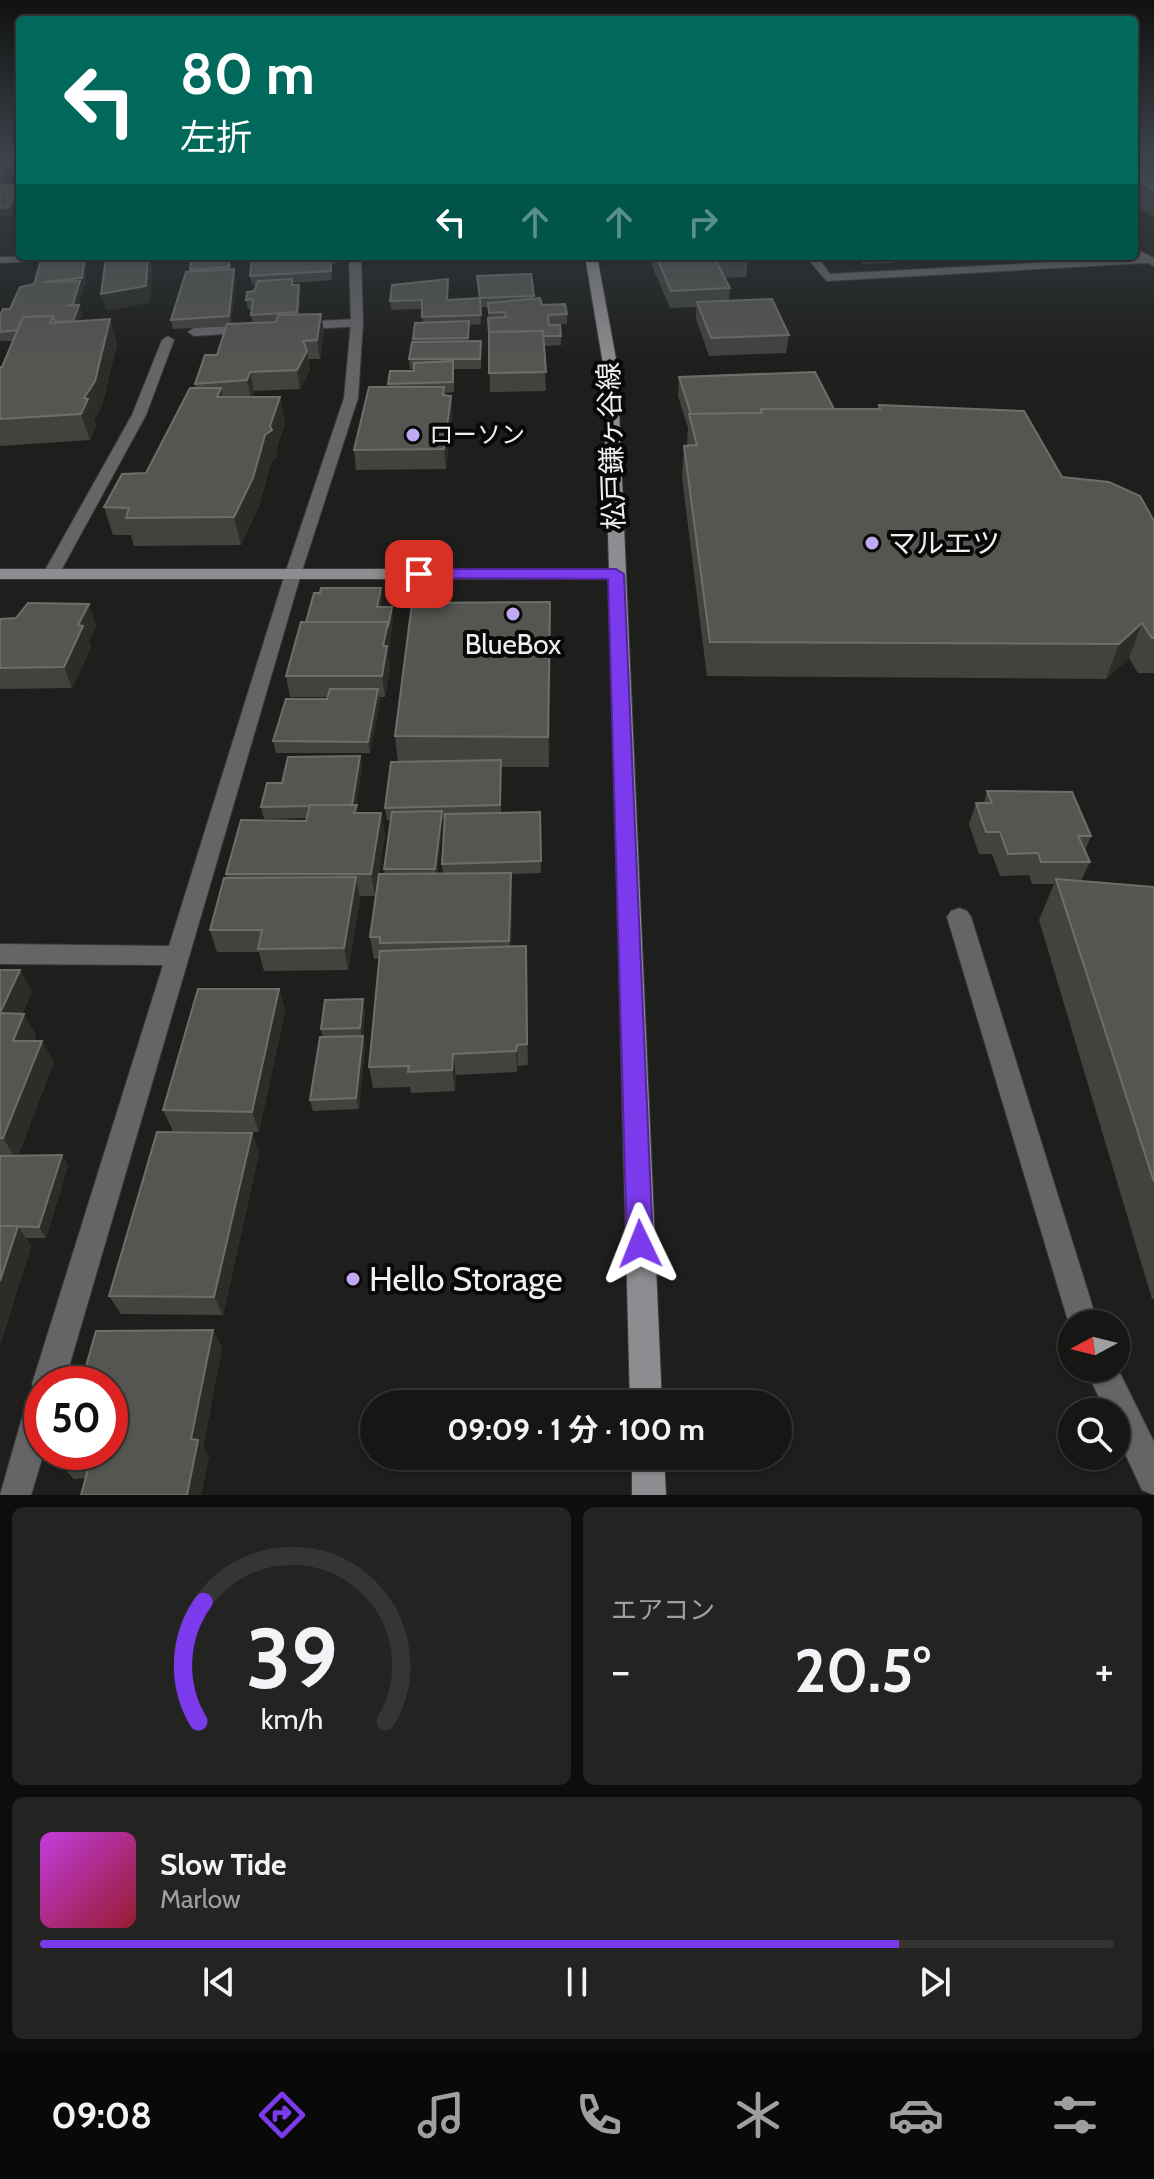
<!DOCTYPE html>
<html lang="ja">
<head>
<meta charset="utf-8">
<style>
	:root { --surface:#161715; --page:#232422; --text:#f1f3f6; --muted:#9e9fa0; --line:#353634; --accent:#7c3aed }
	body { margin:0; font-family:Cabin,"Noto Sans JP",sans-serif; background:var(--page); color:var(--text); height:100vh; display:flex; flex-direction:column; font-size:30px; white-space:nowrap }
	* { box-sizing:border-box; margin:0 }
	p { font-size:26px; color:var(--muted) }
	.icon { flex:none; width:44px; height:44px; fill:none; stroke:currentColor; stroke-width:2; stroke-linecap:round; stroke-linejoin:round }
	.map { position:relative; height:1495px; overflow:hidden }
	.side { display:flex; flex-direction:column; gap:12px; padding:12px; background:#0c0d0c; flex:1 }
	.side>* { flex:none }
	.hud { position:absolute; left:16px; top:16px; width:1122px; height:244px; border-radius:8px; box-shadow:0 2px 6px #0004,0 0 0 2px var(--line); background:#00695c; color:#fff; overflow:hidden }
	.needle { width:52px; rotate:263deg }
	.buttons { position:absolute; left:1058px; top:1310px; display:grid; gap:16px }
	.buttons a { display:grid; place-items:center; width:72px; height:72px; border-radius:50%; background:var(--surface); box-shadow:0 2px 6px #0004,0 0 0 2px var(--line); font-size:40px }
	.speed { position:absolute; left:24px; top:1366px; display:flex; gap:16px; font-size:40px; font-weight:700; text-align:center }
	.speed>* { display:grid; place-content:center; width:104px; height:104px; border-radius:50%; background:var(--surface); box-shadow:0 2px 6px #0004,0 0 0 2px var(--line); line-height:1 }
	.speed .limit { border:12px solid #d22; background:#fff; color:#111 }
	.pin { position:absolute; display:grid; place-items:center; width:68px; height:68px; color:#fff; margin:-34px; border-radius:16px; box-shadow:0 4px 12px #0006 }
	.me { position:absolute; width:88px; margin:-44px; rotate:358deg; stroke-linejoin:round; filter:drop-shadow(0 0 6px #0008) }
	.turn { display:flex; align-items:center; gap:28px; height:168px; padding:0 32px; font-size:36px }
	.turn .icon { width:104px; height:104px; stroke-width:2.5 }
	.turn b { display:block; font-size:56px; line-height:68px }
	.lanes { display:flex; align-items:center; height:76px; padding:0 32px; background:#0003; justify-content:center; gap:40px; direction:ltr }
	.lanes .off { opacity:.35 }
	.big { font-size:60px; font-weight:700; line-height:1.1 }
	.side .tile { flex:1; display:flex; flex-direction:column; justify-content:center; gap:12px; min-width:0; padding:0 28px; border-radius:12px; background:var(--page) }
	.side .dial { align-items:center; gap:0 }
	.dial svg { height:208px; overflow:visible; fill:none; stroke:var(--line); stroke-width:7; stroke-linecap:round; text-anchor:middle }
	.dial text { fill:var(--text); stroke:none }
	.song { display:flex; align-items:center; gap:24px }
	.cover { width:96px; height:96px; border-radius:12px; background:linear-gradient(135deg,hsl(290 70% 55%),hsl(350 70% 35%)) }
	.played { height:8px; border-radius:4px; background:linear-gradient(90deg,var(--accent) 80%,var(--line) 80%) }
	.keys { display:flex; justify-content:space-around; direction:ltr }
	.heat { display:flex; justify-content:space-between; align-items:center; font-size:44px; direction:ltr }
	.side .tiles { flex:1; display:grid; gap:12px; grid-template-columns:1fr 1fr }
	.tile:last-child { grid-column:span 2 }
	.trip { position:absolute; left:360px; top:1390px; width:432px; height:80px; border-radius:40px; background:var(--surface); box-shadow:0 2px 6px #0004,0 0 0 2px var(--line); font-weight:700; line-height:80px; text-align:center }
	.dock { display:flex; height:128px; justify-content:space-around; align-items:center; background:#090908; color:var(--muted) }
	.dock .icon { width:56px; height:56px }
	.dock .current { color:var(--accent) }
	.dock b { font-size:36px; color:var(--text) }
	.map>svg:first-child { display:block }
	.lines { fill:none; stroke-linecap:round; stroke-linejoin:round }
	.lane-casing { stroke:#3b3c39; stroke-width:2 }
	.street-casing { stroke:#3b3c39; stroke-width:2 }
	.secondary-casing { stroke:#3b3c39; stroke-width:2 }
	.lane { fill:#656567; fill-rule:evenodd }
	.street { fill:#656567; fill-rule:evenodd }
	.secondary { fill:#8d8c90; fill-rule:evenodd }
	.wall { fill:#42433f; fill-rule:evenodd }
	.shaded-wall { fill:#2c2d29 }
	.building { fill:#555652; stroke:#6d6e6a; stroke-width:2 }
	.route { fill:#7c3aed; stroke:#51269a; stroke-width:2 }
	.poi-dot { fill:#c0a8f3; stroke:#080907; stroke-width:3 }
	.labels { text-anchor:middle; stroke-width:8; stroke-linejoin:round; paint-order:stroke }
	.far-poi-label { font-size:24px; fill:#eff0ed; stroke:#080907; text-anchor:start }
	.street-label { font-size:28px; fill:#eff0ed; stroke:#080907 }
	.poi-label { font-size:28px; fill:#eff0ed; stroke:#080907; text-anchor:start }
	.near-poi-label { font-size:34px; fill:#eff0ed; stroke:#080907; text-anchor:start }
</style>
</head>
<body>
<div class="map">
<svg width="1154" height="1495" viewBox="0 0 1154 1495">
	<rect width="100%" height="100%" fill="#1e1f1c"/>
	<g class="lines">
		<defs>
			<g id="lane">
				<polygon points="805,256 817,256 830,274 1146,257 1152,260 1146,263 827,281"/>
				<polygon points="357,319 363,323 361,326 297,330 291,326 297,322"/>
				<polygon points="253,325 257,326 257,332 194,336 188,332 194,328"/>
				<polygon points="168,336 174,340 146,415 59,574 57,578 45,578 43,574 132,415 162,340"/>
				<polygon points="959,908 967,911 971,917 1098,1324 1072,1324 1072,1334 947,917 951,911"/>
				<polygon points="1116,1365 1154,1442 1154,1495 1142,1490 1116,1434 1116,1412 1106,1412 1085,1368 1116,1368"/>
			</g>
			<g id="street">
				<polygon points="1134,248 1154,258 1154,266 1134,256"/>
				<polygon points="75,256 69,259 0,263 0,257"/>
				<polygon points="349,256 361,256 363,323 358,398 301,574 64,1384 42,1384 44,1452 31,1495 0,1495 26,1404 31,1393 35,1391 32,1384 163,965 0,964 0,944 169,946 285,574 344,398 351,323"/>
			</g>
			<g id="secondary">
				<polygon points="585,256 597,256 617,364 662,1404 630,1404 609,579 0,579 0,569 609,569 603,364"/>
				<polygon points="632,1456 664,1456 666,1495 632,1495"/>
			</g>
		</defs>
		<use href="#lane" class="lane-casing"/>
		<use href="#street" class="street-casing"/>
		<use href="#secondary" class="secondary-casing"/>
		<use href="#lane" class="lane"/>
		<use href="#street" class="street"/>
		<use href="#secondary" class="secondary"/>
	</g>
	<g class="wall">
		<polygon points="1134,152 1154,152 1154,218 1134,203"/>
		<polygon points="85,256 87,265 84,287 82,287 83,290 78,305 82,314 79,321 110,319 117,344 102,406 94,420 96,425 90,440 0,446 0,367 2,367 13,341 0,341 0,316 10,309 34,284"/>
		<polygon points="191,256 231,256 231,269 236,278 231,324 253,323 251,315 252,309 248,309 246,300 254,291 256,285 252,285 250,276 284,261 298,260 298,256 338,256 338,263 331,264 332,280 293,283 293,285 299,285 300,294 299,315 321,314 324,332 320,359 308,359 310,370 300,389 254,391 252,397 285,423 276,450 277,457 271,462 259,506 241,545 134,546 131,535 113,535 104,507 146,473 196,388 195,384 217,355 226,326 173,329 171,320 191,272"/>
		<polygon points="439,256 504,256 439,259"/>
		<polygon points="653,256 746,256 748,260 746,277 725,278 730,288 729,301 789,335 786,353 709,356 696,319 696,307 670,308 652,266"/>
		<polygon points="856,256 919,256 894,258 894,263 863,264"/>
		<polygon points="531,274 534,298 542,305 567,314 567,324 549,325 561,336 561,345 544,346 546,391 490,392 488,307 480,307 481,324 469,325 469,341 481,341 481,369 454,369 454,392 445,393 445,395 451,396 452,415 446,469 356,470 354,450 389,387 388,384 414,371 414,369 410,369 409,359 413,339 423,322 422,309 391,310 390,301 448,279 448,300 479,298"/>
		<polygon points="679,377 834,409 878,409 879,405 1062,477 1154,521 1154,673 1138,673 1129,658 1106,679 707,676 682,478 684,446 687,446 688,428 678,396"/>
		<polygon points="381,588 382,599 381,607 393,619 388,656 390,668 385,697 379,697 380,701 370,753 276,753 273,741 327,699 327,697 290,697 286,676 306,622"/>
		<polygon points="0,619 96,625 89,641 91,647 72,688 0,689"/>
		<path d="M 551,631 L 549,767 L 501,767 L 501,812 L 540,812 L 541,873 L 511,874 L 512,894 L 511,946 L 527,967 L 528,1065 L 518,1066 L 517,1072 L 456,1075 L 455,1091 L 411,1093 L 410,1087 L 373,1088 L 369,1067 L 380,959 L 374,959 L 370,937 L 385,874 L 384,869 L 391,820 L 387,820 L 385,808 L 398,762 L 395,736 ZM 442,819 L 445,819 L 442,864 L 443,873 L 437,873 Z"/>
		<polygon points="360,756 362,767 356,805 358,813 381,813 385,835 375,896 359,896 360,899 348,970 264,971 259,952 217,952 210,930 227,878 226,874 306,821 307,818 264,819 261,807 282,783"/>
		<polygon points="987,791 1091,836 1085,851 1090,862 1081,881 1154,887 1154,1299 1152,1299 1039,920 1054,884 1032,884 1029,875 1000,876 992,854 979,854 969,824 976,803 984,803"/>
		<polygon points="0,970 20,970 32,992 22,1014 36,1035 34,1041 54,1062 18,1155 62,1155 68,1165 46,1238 26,1238 31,1246 0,1345"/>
		<polygon points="279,989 285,1011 259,1132 173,1131 163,1110"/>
		<polygon points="365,1010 363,1036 365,1047 359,1109 313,1111 310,1100 323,1037 321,1029"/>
		<polygon points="252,1133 259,1153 223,1315 121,1314 109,1296"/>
		<polygon points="213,1330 222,1348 203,1447 209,1456 201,1495 81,1495 85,1478 74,1479 59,1463"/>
	</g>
	<g class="shaded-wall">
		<polygon points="20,165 20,173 6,174 3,186 0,187 0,178 4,166"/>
		<polygon points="19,184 20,196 11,216 0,217 0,208"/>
		<polygon points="85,256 87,265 84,287 82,287 83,290 75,313 67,306 46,291"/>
		<polygon points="148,256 151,256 153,263 150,303 106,311 101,294"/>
		<polygon points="234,269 236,278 231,325 229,316"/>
		<polygon points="299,285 300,294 299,322 297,312"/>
		<polygon points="79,305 82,314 73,337 70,327"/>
		<polygon points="321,314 324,332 320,359 317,340"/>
		<polygon points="110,319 117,344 102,406 94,420 96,425 90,440 81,414 84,398"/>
		<polygon points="307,351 310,370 300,389 297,370"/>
		<polygon points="250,372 254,391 251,399 247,380"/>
		<polygon points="221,388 227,414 217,397"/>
		<polygon points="451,396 452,415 446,469 444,449"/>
		<polygon points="280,397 285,423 276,450 277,457 271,462 259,506 241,545 234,517"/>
		<polygon points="381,588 382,599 378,618 377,607"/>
		<polygon points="550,602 551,631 549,767 548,737"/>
		<polygon points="89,604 96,625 89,641 91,647 72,688 64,667 78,625"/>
		<polygon points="392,607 393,619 388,656 390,668 385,697 382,676 383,646"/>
		<polygon points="1142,623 1129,658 1106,679 1119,644"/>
		<polygon points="378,689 380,701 370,753 368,742"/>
		<polygon points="360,756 362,767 355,812 357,805 361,827 352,806"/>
		<polygon points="442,811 443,823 436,881 435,869"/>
		<polygon points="381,813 385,835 375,896 371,874"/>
		<polygon points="511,873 512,894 511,963 509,941"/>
		<polygon points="356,877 360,899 348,970 344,948"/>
		<polygon points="526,946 527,967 528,1065 527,1044"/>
		<polygon points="20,970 32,992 12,1035 0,1013"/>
		<polygon points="279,989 285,1011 259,1132 252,1112"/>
		<polygon points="363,999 365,1010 363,1036 365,1047 359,1109 356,1098 362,1039 360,1028"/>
		<polygon points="24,1014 36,1035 25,1062 13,1041"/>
		<polygon points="42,1041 54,1062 16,1159 3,1138"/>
		<polygon points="517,1045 518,1066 517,1072 516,1051"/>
		<polygon points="453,1054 456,1075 455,1091 452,1070"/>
		<polygon points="252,1133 259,1153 223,1315 214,1297"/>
		<polygon points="62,1155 68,1165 46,1238 39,1227"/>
		<polygon points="18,1226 31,1246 0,1345 0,1281"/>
		<polygon points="213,1330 222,1348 203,1447 209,1456 201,1495 187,1495 191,1439"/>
	</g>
	<g class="building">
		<polygon points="0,152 20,152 20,165 4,166 0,178"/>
		<polygon points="1134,152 1154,152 1154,191 1138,179 1134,179"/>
		<polygon points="19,184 9,207 0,208 0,185"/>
		<polygon points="85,256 82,278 43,282 80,281 73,304 67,306 79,305 73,321 55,322 53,316 23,317 18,330 0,332 0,316 3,309 10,309 20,287 34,284 42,257"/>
		<polygon points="115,256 148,256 146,286 101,294 106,257"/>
		<polygon points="191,256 229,256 229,267 190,270"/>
		<polygon points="252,256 282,256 282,261 298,260 298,256 325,256 325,261 331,261 331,271 250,276"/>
		<polygon points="656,256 746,256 748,260 716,261 730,288 671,291"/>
		<polygon points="234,269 229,316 171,320 186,272"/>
		<polygon points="531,274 534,296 480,298 477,276"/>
		<polygon points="292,279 292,285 299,285 297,312 251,315 253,299 246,300 247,292 254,291 258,281"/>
		<polygon points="448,279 447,300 480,298 481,315 422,317 422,300 390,301 392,285"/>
		<polygon points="540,298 542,305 565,304 567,314 548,315 549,325 560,325 561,336 543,336 543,331 489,332 489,333 488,318 506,317 505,312 489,313 488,303"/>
		<polygon points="772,299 789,335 711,338 697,302"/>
		<polygon points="321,314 317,340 303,341 307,351 297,370 250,372 247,380 195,384 205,355 217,355 227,324 276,322 278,315"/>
		<polygon points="53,316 50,323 110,319 95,381 84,398 88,399 81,414 0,419 0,367 2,367 23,317"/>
		<polygon points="469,321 468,338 413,339 415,323"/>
		<polygon points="543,331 546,372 489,373 489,332"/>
		<polygon points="481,341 480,359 409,359 412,342"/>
		<polygon points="453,361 453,382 388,384 390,371 414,371 414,363"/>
		<polygon points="815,372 834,409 761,409 761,413 691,414 679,377"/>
		<polygon points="369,387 444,387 443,395 451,396 444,449 354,450"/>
		<polygon points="190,388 221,388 217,397 280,397 270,426 272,430 265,435 253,478 234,517 126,518 129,508 104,507 122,474 146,473"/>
		<polygon points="879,405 1024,411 1062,477 1109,482 1140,496 1154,521 1154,638 1152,638 1142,623 1119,644 710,642 684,446 697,445 689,414 762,413 761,409 880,409"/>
		<polygon points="321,588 381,588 377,607 392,607 388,627 388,622 306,622 314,593 320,593"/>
		<polygon points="550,602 548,737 395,736 412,603"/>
		<polygon points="28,603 89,604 78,625 83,626 64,667 0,668 0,619 16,618"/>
		<polygon points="301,622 388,622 383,646 387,646 382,676 286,676"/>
		<polygon points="330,689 378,689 368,742 273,741 286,699 327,699"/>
		<polygon points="360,756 352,805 310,805 309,806 261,807 267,783 282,783 288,757"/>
		<polygon points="501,760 500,805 385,808 391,762"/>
		<polygon points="987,791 1072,792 1091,836 1078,836 1090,862 1041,862 1038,853 1008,854 1000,832 986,832 976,803 992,803"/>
		<polygon points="310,805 357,805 354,813 381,813 371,874 226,874 241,820 306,821"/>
		<polygon points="442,811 435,869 384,869 392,812"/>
		<polygon points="540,812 541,861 442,864 445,814"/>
		<polygon points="511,873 509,941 380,943 380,937 370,937 379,874"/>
		<polygon points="356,877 344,948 258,949 262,930 210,930 224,878"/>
		<polygon points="1056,879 1154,887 1154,1182"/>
		<polygon points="526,946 527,1044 517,1045 516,1051 453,1054 452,1070 408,1072 409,1066 369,1067 380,951"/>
		<polygon points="0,970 20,970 0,1013"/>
		<polygon points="198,989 279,989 252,1112 163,1110"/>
		<polygon points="363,999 360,1028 321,1029 325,1000"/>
		<polygon points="0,1013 24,1014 13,1041 42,1041 3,1138 0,1138"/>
		<polygon points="363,1036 356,1098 310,1100 320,1037"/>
		<polygon points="157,1132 252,1133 214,1297 109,1296"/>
		<polygon points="62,1155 39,1227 0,1226 0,1156"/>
		<polygon points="0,1226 18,1226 0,1281"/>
		<polygon points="213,1330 191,1439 198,1440 187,1495 81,1495 90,1462 59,1463 62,1452 110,1452 110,1384 81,1384 96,1331"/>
	</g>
	<linearGradient id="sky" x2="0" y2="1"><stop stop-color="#10110f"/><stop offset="0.42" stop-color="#3b424b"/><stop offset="1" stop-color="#3b424b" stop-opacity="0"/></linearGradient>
	<rect width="1154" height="362" fill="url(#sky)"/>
	<polygon class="route" points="616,569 624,574 653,1244 649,1254 640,1257 631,1254 627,1244 608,579 419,578 412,574 419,569"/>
	<g class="poi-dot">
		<circle cx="413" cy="435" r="8"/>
		<circle cx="872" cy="543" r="8"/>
		<circle cx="513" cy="614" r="8"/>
		<circle cx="353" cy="1279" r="8"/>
	</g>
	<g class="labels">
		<g class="far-poi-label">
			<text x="429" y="443">ローソン</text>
		</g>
		<g class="street-label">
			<text transform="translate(611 446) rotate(-92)" y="10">松戸鎌ヶ谷線</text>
		</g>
		<g class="poi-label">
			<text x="888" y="553">マルエツ</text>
			<text x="513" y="654" text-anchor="middle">BlueBox</text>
		</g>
		<g class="near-poi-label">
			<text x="369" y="1291">Hello Storage</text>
		</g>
	</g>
</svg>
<div class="buttons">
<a><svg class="needle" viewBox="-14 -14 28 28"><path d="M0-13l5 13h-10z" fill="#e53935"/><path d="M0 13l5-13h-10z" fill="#9e9fa0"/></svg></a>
<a><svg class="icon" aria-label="search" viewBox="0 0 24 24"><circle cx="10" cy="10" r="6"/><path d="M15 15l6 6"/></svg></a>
</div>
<div class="speed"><div class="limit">50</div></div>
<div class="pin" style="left:419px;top:574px;background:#d93025"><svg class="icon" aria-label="arrive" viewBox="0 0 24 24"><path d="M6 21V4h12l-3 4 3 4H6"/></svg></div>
<svg class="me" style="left:640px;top:1244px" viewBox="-20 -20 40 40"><path d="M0-17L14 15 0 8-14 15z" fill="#7c3aed" stroke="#fff" stroke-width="4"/></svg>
<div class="trip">09:09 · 1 分 · 100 m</div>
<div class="hud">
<div class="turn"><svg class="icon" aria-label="left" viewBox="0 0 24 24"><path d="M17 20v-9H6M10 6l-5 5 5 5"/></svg><div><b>80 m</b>左折</div></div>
<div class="lanes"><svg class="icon" aria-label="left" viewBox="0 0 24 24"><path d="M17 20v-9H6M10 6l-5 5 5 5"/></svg><svg class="icon off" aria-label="ahead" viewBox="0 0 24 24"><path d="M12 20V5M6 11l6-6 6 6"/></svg><svg class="icon off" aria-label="ahead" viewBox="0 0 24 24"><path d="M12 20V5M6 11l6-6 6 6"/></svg><svg class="icon off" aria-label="right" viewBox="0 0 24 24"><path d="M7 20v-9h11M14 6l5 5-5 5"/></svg></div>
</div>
</div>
<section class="side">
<div class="tiles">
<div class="tile dial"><svg viewBox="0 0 100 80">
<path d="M14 69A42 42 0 1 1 86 69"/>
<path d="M14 69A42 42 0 0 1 16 23" stroke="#7c3aed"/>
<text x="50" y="56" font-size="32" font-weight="700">39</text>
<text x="50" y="72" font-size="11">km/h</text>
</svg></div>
<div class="tile"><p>エアコン</p>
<div class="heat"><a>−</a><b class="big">20.5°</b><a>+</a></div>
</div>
<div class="tile">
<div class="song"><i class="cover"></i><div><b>Slow Tide</b><p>Marlow</p></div></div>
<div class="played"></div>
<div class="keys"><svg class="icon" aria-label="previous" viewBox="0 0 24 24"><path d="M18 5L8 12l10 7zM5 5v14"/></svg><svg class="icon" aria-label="pause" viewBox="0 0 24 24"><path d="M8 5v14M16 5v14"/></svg><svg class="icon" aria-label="next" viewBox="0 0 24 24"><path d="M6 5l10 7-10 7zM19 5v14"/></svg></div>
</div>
</div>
</section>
<nav class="dock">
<b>09:08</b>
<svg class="icon current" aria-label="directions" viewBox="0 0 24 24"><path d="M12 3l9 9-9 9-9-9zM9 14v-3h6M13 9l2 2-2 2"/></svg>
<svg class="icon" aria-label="music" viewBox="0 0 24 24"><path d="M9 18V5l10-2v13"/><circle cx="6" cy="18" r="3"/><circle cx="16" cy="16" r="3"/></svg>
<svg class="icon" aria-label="phone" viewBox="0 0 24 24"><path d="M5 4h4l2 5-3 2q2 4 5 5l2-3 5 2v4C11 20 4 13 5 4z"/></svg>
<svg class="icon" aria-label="climate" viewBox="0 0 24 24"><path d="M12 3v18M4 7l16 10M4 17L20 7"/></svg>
<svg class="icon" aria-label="car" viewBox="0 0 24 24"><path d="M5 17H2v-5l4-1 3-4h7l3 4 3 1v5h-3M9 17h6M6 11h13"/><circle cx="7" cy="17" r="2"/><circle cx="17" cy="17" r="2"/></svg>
<svg class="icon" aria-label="filters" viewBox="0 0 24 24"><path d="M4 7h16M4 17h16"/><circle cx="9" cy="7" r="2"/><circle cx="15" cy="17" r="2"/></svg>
</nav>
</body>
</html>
